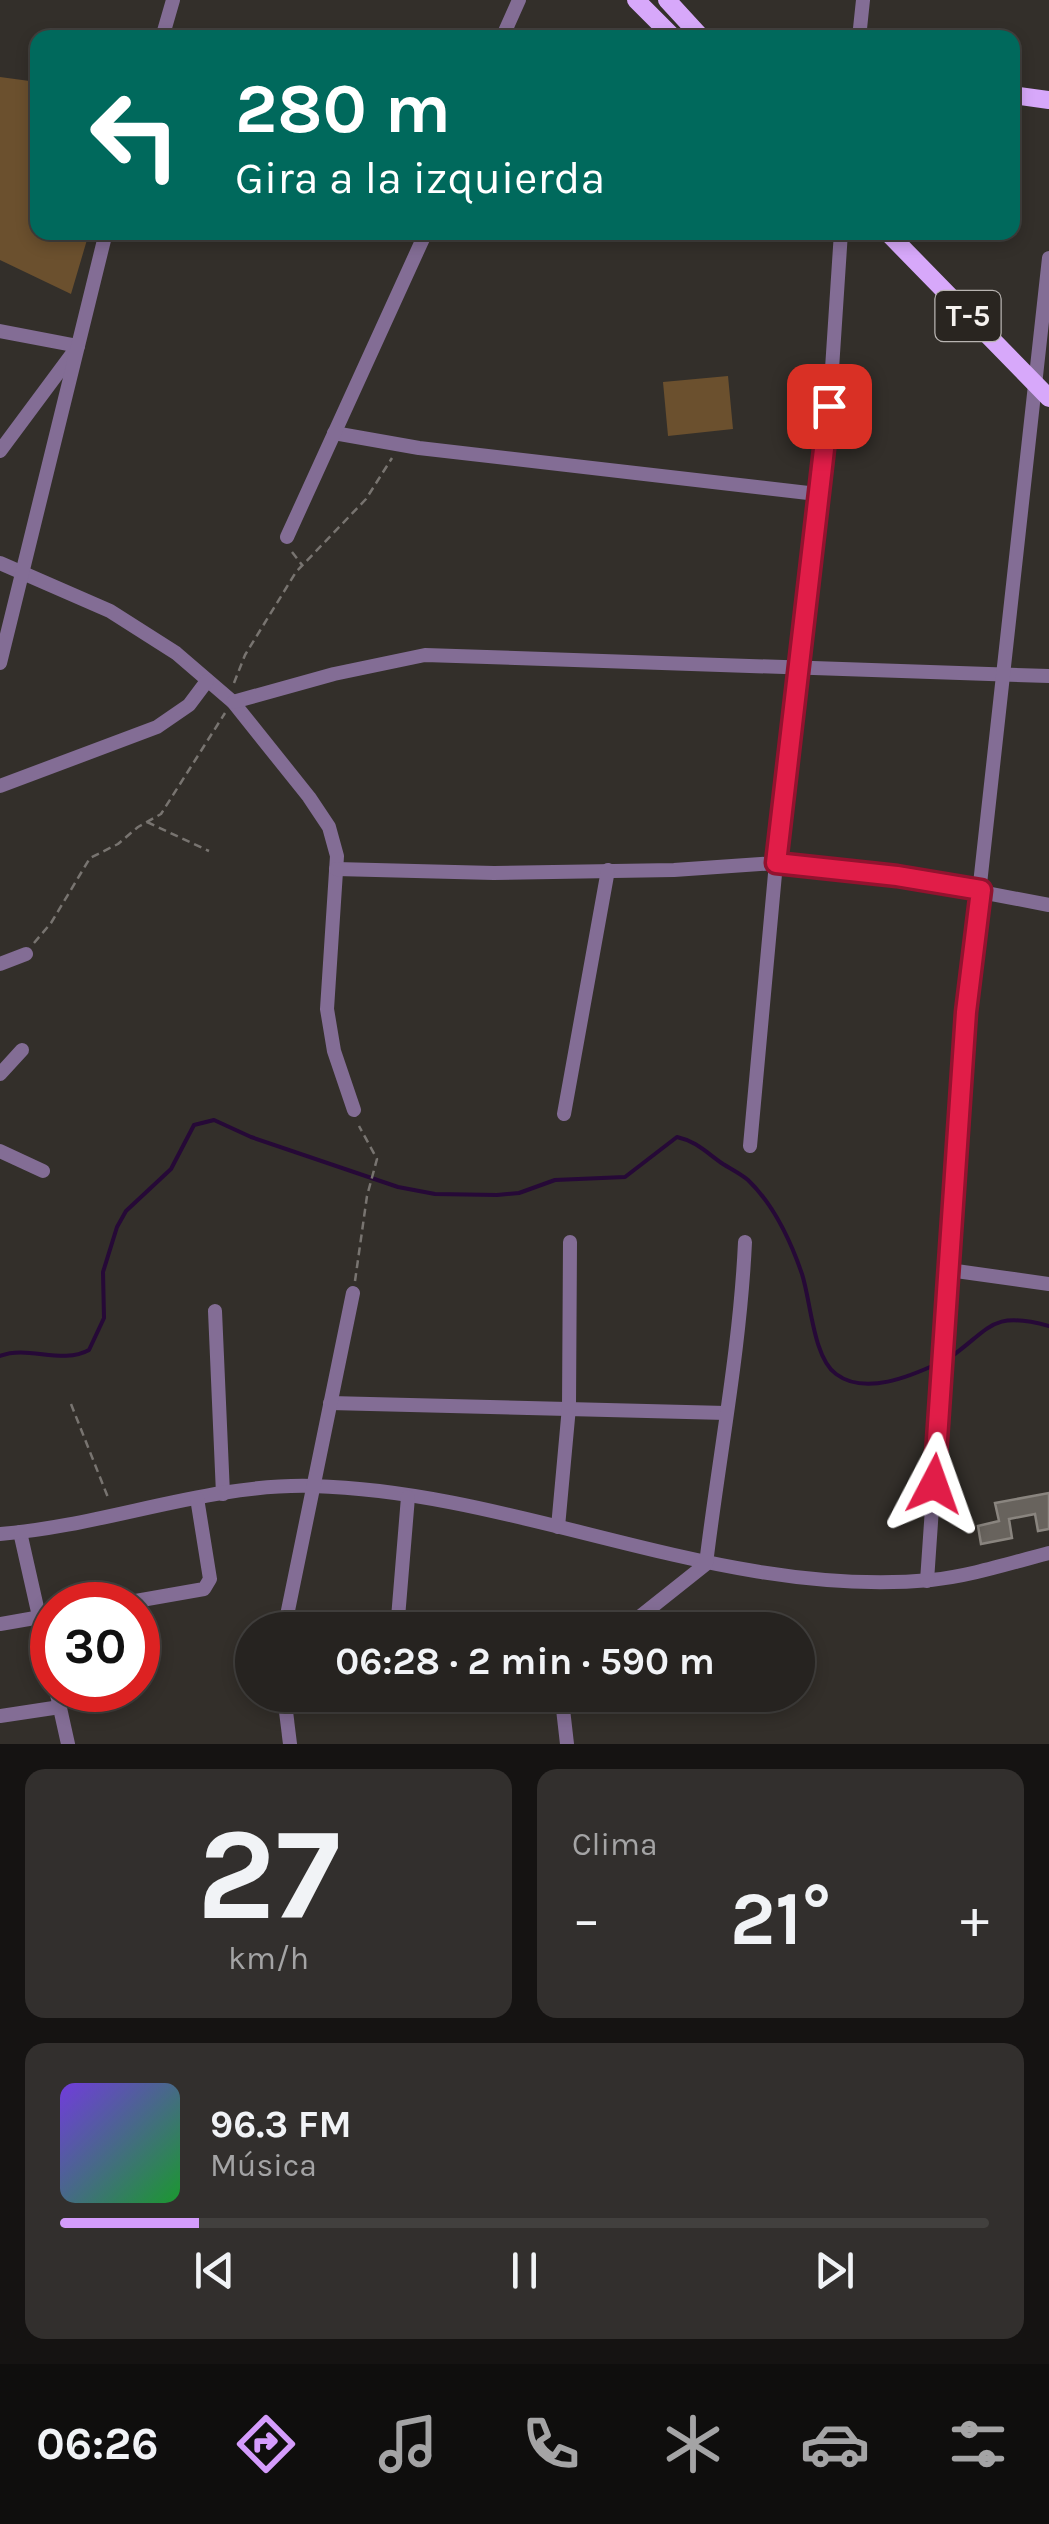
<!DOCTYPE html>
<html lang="es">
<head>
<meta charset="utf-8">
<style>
	:root { --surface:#262320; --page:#322f2d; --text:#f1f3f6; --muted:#a4a4a5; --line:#42403e; --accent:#d49cfc }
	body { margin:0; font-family:Karla,sans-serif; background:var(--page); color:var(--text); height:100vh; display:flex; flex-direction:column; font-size:38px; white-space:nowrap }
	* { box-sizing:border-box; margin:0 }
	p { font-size:32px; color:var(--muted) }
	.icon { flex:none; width:55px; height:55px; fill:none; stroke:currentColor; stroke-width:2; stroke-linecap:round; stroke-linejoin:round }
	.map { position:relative; height:1744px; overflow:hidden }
	.details { display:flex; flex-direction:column; gap:25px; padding:25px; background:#151312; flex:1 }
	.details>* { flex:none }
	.guide { position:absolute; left:30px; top:30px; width:990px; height:210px; border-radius:20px; box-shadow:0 5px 15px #0003,0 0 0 2px var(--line); background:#00695c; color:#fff; overflow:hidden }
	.speed { position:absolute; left:30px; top:1582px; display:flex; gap:20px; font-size:50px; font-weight:700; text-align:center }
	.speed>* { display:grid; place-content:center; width:130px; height:130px; border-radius:50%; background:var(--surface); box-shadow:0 5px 15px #0003,0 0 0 2px var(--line); line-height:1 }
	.speed .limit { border:15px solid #d22; background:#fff; color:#111 }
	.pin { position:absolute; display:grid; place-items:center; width:85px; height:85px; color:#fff; margin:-42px; border-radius:20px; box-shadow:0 5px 15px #0006 }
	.me { position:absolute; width:110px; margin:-55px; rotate:4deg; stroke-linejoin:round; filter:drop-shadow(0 0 8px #0008) }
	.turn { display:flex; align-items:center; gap:35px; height:210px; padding:0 40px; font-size:45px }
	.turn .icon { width:130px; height:130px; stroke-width:2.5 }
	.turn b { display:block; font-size:70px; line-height:85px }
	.big { font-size:75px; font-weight:700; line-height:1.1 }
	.details .card { flex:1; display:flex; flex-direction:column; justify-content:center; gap:15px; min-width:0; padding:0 35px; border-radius:20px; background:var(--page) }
	.details .dial { align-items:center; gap:0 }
	.dial b { font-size:130px; line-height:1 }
	.song { display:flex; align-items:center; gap:30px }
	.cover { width:120px; height:120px; border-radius:15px; background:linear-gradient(135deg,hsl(260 70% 55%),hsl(130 70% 35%)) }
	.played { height:10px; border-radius:5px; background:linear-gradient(90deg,var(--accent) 15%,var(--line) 15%) }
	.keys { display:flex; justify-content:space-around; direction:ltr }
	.heat { display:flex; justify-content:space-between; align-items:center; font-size:55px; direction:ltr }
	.details .tiles { flex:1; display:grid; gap:25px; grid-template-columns:1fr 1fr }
	.card:last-child { grid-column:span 2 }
	.trip { position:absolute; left:235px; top:1612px; width:580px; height:100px; border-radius:50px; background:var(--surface); box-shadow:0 5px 15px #0003,0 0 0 2px var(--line); font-weight:700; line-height:100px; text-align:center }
	.tab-bar { display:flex; height:160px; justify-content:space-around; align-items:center; background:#0f0e0d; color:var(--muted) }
	.tab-bar .icon { width:70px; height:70px }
	.tab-bar .selected { color:var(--accent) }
	.tab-bar b { font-size:45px; color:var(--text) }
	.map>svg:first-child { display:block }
	.green { fill:#6b502e }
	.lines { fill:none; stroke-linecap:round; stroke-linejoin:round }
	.stream { stroke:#260937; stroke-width:4 }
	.building { fill:#68635d; stroke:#8a857f; stroke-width:2.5 }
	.path { stroke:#787470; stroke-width:2.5; stroke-dasharray:8 5; stroke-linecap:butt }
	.minor { stroke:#836d95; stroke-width:14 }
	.major { stroke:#d7a8fa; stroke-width:18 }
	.route-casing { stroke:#92132f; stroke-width:25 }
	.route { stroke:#e11d48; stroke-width:18 }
	.labels { text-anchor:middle; stroke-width:10; stroke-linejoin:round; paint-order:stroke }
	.shield { fill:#292520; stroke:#b8b4b1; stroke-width:2.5 }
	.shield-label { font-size:30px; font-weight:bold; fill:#f5f2ef }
</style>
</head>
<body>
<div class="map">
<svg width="1049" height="1744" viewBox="0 0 1049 1744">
	<rect width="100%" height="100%" fill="#332f2a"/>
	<g class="green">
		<polygon points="0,77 37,82 38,232 89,233 71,294 0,260"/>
		<polygon points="728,376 733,429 668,436 663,382"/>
	</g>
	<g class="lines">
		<g class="stream">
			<path d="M 0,1356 C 28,1345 62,1365 89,1350 L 104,1318 L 103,1272 L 117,1227 L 126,1211 L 171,1169 L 194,1125 L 214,1120 L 251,1137 L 398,1187 L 435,1194 L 497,1195 L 519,1193 L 555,1180 L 625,1177 L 677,1137 C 696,1141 707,1153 723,1164 C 731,1169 741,1174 748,1180 C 773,1204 791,1242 802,1274 C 811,1302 813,1357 836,1374 C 865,1396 911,1376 939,1363"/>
			<path d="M 948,1359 C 991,1329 990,1310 1049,1326"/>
		</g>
	</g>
	<polygon class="building" points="1049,1493 1049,1529 1038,1531 1035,1514 1009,1519 1012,1538 981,1544 978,1526 999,1521 995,1503"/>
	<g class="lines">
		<g class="path">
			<polyline points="292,552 302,565"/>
			<polyline points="234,683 245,655 296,572 366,499 392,458"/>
			<polyline points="147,822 209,851"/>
			<polyline points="34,943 51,923 90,858 118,844 138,827 161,814 225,713"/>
			<polyline points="355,1281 367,1196 377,1159 359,1126"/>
			<polyline points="71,1404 109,1500"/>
		</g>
		<g class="minor">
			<polyline points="162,38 173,0"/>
			<polyline points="502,38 519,0"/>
			<polyline points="859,38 863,0"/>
			<polyline points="0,331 78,346 0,451"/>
			<polyline points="334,433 419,448 817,494"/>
			<polyline points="287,537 426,232"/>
			<polyline points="0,563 110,611 176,653 233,702 309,797 329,827 337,856 327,1009 334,1051 354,1110"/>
			<polyline points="0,663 106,232"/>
			<polyline points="233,702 334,674 425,655 1049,676"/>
			<polyline points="0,786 157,727 189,705 207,681"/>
			<polyline points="336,869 494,873 674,870 776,863 897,876 1049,905"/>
			<polyline points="0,964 26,954"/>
			<polyline points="0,1074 22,1050"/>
			<polyline points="564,1114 608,870"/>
			<polyline points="750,1146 776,863 831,384 841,232"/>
			<polyline points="0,1151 43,1171"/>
			<polyline points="949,1270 1049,1284"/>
			<polyline points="215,1311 223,1494"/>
			<polyline points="330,1403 726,1413"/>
			<polyline points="558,1527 569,1407 570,1242"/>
			<polyline points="20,1532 52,1674"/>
			<path d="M 0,1534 C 105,1526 207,1483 313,1486 C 524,1492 719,1599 931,1580 C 971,1576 1010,1563 1049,1553"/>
			<polyline points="927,1581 966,1011 1049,258"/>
			<polyline points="113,1605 204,1589 210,1579 197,1498"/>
			<polyline points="0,1624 52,1615"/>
			<polyline points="284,1630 353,1293"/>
			<polyline points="397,1630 408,1497"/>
			<path d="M 623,1630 L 706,1564 C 719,1456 740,1350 745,1242"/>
			<polyline points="56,1690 68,1744"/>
			<polyline points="284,1695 290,1744"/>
			<polyline points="566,1695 563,1709 567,1744"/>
			<polyline points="0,1716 60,1707"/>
		</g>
		<g class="major">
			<polyline points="636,0 674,38"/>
			<polyline points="667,0 702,38"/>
			<polyline points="1012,95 1049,100"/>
			<polyline points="887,232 1049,398"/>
		</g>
	</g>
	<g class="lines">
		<defs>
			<polyline id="route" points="829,406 776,863 897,876 981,890 966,1012 934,1484"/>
		</defs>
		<use href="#route" class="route-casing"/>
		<use href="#route" class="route"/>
	</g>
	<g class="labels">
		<rect class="shield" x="935.5" y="291" width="65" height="50" rx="8"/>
		<g class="shield-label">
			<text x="968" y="326">T-5</text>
		</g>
	</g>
</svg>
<div class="speed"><div class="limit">30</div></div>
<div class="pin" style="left:829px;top:406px;background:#d93025"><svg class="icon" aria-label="arrive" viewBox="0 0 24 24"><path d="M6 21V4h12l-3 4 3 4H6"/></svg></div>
<svg class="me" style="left:934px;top:1484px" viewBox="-20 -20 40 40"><path d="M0-17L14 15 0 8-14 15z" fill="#e11d48" stroke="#fff" stroke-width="4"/></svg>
<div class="trip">06:28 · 2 min · 590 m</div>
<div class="guide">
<div class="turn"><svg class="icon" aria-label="left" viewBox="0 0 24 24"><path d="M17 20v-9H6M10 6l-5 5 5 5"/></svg><div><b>280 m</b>Gira a la izquierda</div></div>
</div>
</div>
<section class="details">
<div class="tiles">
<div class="card dial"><b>27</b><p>km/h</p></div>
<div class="card"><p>Clima</p>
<div class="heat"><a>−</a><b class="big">21°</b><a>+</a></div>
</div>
<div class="card">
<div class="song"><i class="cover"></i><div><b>96.3 FM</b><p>Música</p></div></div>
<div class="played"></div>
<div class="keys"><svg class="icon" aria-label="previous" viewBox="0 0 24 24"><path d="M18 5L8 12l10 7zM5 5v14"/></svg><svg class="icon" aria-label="pause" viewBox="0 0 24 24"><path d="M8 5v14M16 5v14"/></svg><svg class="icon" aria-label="next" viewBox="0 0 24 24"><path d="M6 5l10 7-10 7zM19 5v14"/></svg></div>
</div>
</div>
</section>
<nav class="tab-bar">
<b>06:26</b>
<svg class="icon selected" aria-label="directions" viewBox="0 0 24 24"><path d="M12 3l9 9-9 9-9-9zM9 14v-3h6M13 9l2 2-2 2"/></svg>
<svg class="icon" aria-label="music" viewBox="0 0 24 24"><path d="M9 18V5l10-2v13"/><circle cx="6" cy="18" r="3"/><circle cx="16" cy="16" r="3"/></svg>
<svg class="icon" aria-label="phone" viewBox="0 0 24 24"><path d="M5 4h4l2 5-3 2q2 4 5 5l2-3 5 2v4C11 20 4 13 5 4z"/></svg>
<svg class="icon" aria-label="climate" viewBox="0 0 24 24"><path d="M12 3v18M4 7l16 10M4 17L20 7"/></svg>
<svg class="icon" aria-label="car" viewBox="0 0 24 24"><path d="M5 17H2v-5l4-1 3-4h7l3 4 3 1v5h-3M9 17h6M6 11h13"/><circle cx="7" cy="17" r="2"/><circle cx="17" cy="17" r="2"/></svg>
<svg class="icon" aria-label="filters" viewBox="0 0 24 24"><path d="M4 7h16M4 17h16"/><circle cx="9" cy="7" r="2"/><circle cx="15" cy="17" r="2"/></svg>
</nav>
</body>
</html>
